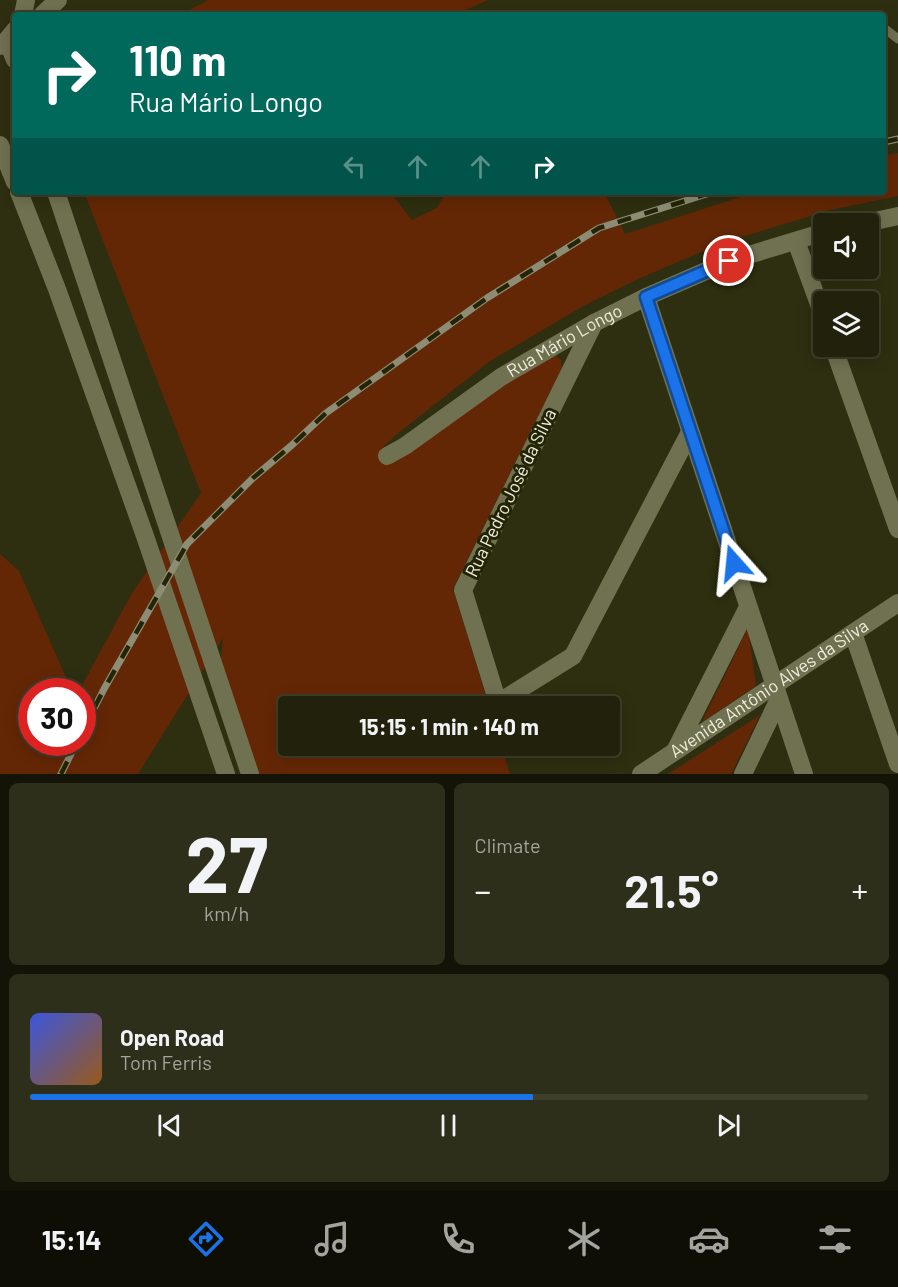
<!DOCTYPE html>
<html lang="en">
<head>
<meta charset="utf-8">
<style>
	:root { --surface:#22220c; --page:#2e2f1a; --text:#f1f3f6; --muted:#a2a49d; --line:#3f3f2d; --accent:#1a73e8 }
	body { margin:0; font-family:Barlow,sans-serif; background:var(--page); color:var(--text); height:100vh; display:flex; flex-direction:column; font-size:22px; white-space:nowrap }
	* { box-sizing:border-box; margin:0 }
	p { font-size:20px; color:var(--muted) }
	.icon { flex:none; width:33px; height:33px; fill:none; stroke:currentColor; stroke-width:2; stroke-linecap:round; stroke-linejoin:round }
	.map { position:relative; height:774px; overflow:hidden }
	.sheet { display:flex; flex-direction:column; gap:9px; padding:9px; background:#131307; flex:1 }
	.sheet>* { flex:none }
	.hud { position:absolute; left:12px; top:12px; width:874px; height:183px; border-radius:6px; box-shadow:0 3px 15px #0003,0 0 0 2px var(--line); background:#00695c; color:#fff; overflow:hidden }
	.tools { position:absolute; left:813px; top:213px; display:grid; gap:12px }
	.tools a { display:grid; place-items:center; width:66px; height:66px; border-radius:6px; background:var(--surface); box-shadow:0 3px 15px #0003,0 0 0 2px var(--line); font-size:30px }
	.speed { position:absolute; left:18px; top:678px; display:flex; gap:12px; font-size:30px; font-weight:700; text-align:center }
	.speed>* { display:grid; place-content:center; width:78px; height:78px; border-radius:50%; background:var(--surface); box-shadow:0 3px 15px #0003,0 0 0 2px var(--line); line-height:1 }
	.speed .limit { border:9px solid #d22; background:#fff; color:#111 }
	.pin { position:absolute; display:grid; place-items:center; width:51px; height:51px; color:#fff; margin:-26px; border:3px solid #fff; border-radius:50%; box-shadow:0 2px 6px #0007 }
	.me { position:absolute; width:66px; margin:-33px; rotate:342deg; stroke-linejoin:round; filter:drop-shadow(0 0 4px #0008) }
	.turn { display:flex; align-items:center; gap:21px; height:126px; padding:0 18px; font-size:27px }
	.turn .icon { width:78px; height:78px; stroke-width:2.5 }
	.turn b { display:block; font-size:42px; line-height:51px }
	.lanes { display:flex; align-items:center; height:57px; padding:0 18px; background:#0003; justify-content:center; gap:30px; direction:ltr }
	.lanes .off { opacity:.35 }
	.big { font-size:45px; font-weight:700; line-height:1.1 }
	.sheet .tile { flex:1; display:flex; flex-direction:column; justify-content:center; gap:9px; min-width:0; padding:0 21px; border-radius:9px; background:var(--page) }
	.sheet .dial { align-items:center; gap:0 }
	.dial b { font-size:78px; line-height:1 }
	.song { display:flex; align-items:center; gap:18px }
	.cover { width:72px; height:72px; border-radius:9px; background:linear-gradient(135deg,hsl(230 70% 55%),hsl(30 70% 35%)) }
	.played { height:6px; border-radius:3px; background:linear-gradient(90deg,var(--accent) 60%,var(--line) 60%) }
	.keys { display:flex; justify-content:space-around; direction:ltr }
	.heat { display:flex; justify-content:space-between; align-items:center; font-size:33px; direction:ltr }
	.sheet .tiles { flex:1; display:grid; gap:9px; grid-template-columns:1fr 1fr }
	.tile:last-child { grid-column:span 2 }
	.trip { position:absolute; left:278px; top:696px; width:342px; height:60px; border-radius:6px; background:var(--surface); box-shadow:0 3px 15px #0003,0 0 0 2px var(--line); font-weight:700; line-height:60px; text-align:center }
	.menu { display:flex; height:96px; justify-content:space-around; align-items:center; background:#0e0e05; color:var(--muted) }
	.menu .icon { width:42px; height:42px }
	.menu .current { color:var(--accent) }
	.menu b { font-size:27px; color:var(--text) }
	.map>svg:first-child { display:block }
	.green { fill:#642705 }
	.lines { fill:none; stroke-linecap:round; stroke-linejoin:round }
	.lane { stroke:#707151; stroke-width:9 }
	.street { stroke:#707151; stroke-width:18 }
	.secondary { stroke:#707151; stroke-width:18 }
	.rail-casing { stroke:#8d8d75; stroke-width:7 }
	.rail { stroke:#242406; stroke-width:4.5; stroke-dasharray:14; stroke-linecap:butt }
	.route-casing { stroke:#114b97; stroke-width:15 }
	.route { stroke:#1a73e8; stroke-width:10 }
	.labels { text-anchor:middle; stroke-width:6; stroke-linejoin:round; paint-order:stroke }
	.street-label { font-size:18px; fill:#edeedc; stroke:#242406 }
</style>
</head>
<body>
<div class="map">
<svg width="898" height="774" viewBox="0 0 898 774">
	<rect width="100%" height="100%" fill="#2e2e10"/>
	<g class="green">
		<polygon points="208,0 488,0 455,15 180,15"/>
		<polygon points="898,153 898,196 830,210 722,243 638,279 585,305 490,361 397,434 380,450 555,355 561,360 562,368 453,589 489,706 288,706 288,746 501,746 510,774 256,774 221,660 223,638 138,774 0,774 0,554 19,571 72,691 32,692 32,742 82,742 82,692 79,691 132,593 201,493 84,192 390,192 412,220 437,208 446,192 604,192 625,234 756,192 884,192 884,155"/>
		<polygon points="748,628 756,686 702,722"/>
		<polygon points="760,715 731,774 668,774"/>
	</g>
	<g class="lines">
		<polyline class="lane" points="884,28 898,39"/>
		<g class="street">
			<polyline points="7,40 15,60"/>
			<polyline points="0,145 15,182"/>
			<polyline points="19,192 57,289 145,536 226,774"/>
			<polyline points="56,192 250,774"/>
			<polyline points="861,224 898,216"/>
			<polyline points="796,241 824,318"/>
			<polyline points="646,297 804,774"/>
			<polyline points="594,323 463,590 498,703 573,656 690,432"/>
			<polyline points="833,346 898,529"/>
			<path id="s1" d="M 387,456 L 405,446 L 501,377 L 594,323 L 646,297 L 729,261 L 824,232"/>
			<polyline points="853,633 898,764"/>
			<polyline points="675,751 748,607"/>
			<path id="s2" d="M 641,774 L 898,603"/>
			<polyline points="743,774 779,699"/>
		</g>
		<g class="secondary">
			<polyline points="23,15 26,0"/>
			<polyline points="42,15 58,0"/>
			<polyline points="0,46 7,40 15,30"/>
		</g>
		<defs>
			<g id="rail">
				<polyline points="884,142 898,139"/>
				<polyline points="82,732 104,689 187,544 253,478 292,445 326,413 487,298 599,228 713,192"/>
				<polyline points="61,774 77,742"/>
			</g>
		</defs>
		<use href="#rail" class="rail-casing"/>
		<use href="#rail" class="rail"/>
	</g>
	<g class="lines">
		<defs>
			<polyline id="route" points="729,261 646,297 734,563"/>
		</defs>
		<use href="#route" class="route-casing"/>
		<use href="#route" class="route"/>
	</g>
	<g class="labels">
		<g class="street-label">
			<text dy="6" stroke="none"><textPath href="#s1" startOffset="212">Rua Mário Longo</textPath></text>
			<text transform="translate(511 493) rotate(-64)" y="6">Rua Pedro José da Silva</text>
			<text dy="6" stroke="none"><textPath href="#s2" startOffset="154">Avenida Antônio Alves da Silva</textPath></text>
		</g>
	</g>
</svg>
<div class="tools">
<a><svg class="icon" aria-label="sound" viewBox="0 0 24 24"><path d="M4 9h4l5-4v14l-5-4H4zM17 9q2 3 0 6"/></svg></a>
<a><svg class="icon" aria-label="layers" viewBox="0 0 24 24"><path d="M12 4l9 5-9 5-9-5zM3 14l9 5 9-5"/></svg></a>
</div>
<div class="speed"><div class="limit">30</div></div>
<div class="pin" style="left:729px;top:261px;background:#d93025"><svg class="icon" aria-label="arrive" viewBox="0 0 24 24"><path d="M6 21V4h12l-3 4 3 4H6"/></svg></div>
<svg class="me" style="left:734px;top:563px" viewBox="-20 -20 40 40"><path d="M0-17L14 15 0 8-14 15z" fill="#1a73e8" stroke="#fff" stroke-width="4"/></svg>
<div class="trip">15:15 · 1 min · 140 m</div>
<div class="hud">
<div class="turn"><svg class="icon" aria-label="right" viewBox="0 0 24 24"><path d="M7 20v-9h11M14 6l5 5-5 5"/></svg><div><b>110 m</b>Rua Mário Longo</div></div>
<div class="lanes"><svg class="icon off" aria-label="left" viewBox="0 0 24 24"><path d="M17 20v-9H6M10 6l-5 5 5 5"/></svg><svg class="icon off" aria-label="ahead" viewBox="0 0 24 24"><path d="M12 20V5M6 11l6-6 6 6"/></svg><svg class="icon off" aria-label="ahead" viewBox="0 0 24 24"><path d="M12 20V5M6 11l6-6 6 6"/></svg><svg class="icon" aria-label="right" viewBox="0 0 24 24"><path d="M7 20v-9h11M14 6l5 5-5 5"/></svg></div>
</div>
</div>
<section class="sheet">
<div class="tiles">
<div class="tile dial"><b>27</b><p>km/h</p></div>
<div class="tile"><p>Climate</p>
<div class="heat"><a>−</a><b class="big">21.5°</b><a>+</a></div>
</div>
<div class="tile">
<div class="song"><i class="cover"></i><div><b>Open Road</b><p>Tom Ferris</p></div></div>
<div class="played"></div>
<div class="keys"><svg class="icon" aria-label="previous" viewBox="0 0 24 24"><path d="M18 5L8 12l10 7zM5 5v14"/></svg><svg class="icon" aria-label="pause" viewBox="0 0 24 24"><path d="M8 5v14M16 5v14"/></svg><svg class="icon" aria-label="next" viewBox="0 0 24 24"><path d="M6 5l10 7-10 7zM19 5v14"/></svg></div>
</div>
</div>
</section>
<nav class="menu">
<b>15:14</b>
<svg class="icon current" aria-label="directions" viewBox="0 0 24 24"><path d="M12 3l9 9-9 9-9-9zM9 14v-3h6M13 9l2 2-2 2"/></svg>
<svg class="icon" aria-label="music" viewBox="0 0 24 24"><path d="M9 18V5l10-2v13"/><circle cx="6" cy="18" r="3"/><circle cx="16" cy="16" r="3"/></svg>
<svg class="icon" aria-label="phone" viewBox="0 0 24 24"><path d="M5 4h4l2 5-3 2q2 4 5 5l2-3 5 2v4C11 20 4 13 5 4z"/></svg>
<svg class="icon" aria-label="climate" viewBox="0 0 24 24"><path d="M12 3v18M4 7l16 10M4 17L20 7"/></svg>
<svg class="icon" aria-label="car" viewBox="0 0 24 24"><path d="M5 17H2v-5l4-1 3-4h7l3 4 3 1v5h-3M9 17h6M6 11h13"/><circle cx="7" cy="17" r="2"/><circle cx="17" cy="17" r="2"/></svg>
<svg class="icon" aria-label="filters" viewBox="0 0 24 24"><path d="M4 7h16M4 17h16"/><circle cx="9" cy="7" r="2"/><circle cx="15" cy="17" r="2"/></svg>
</nav>
</body>
</html>
